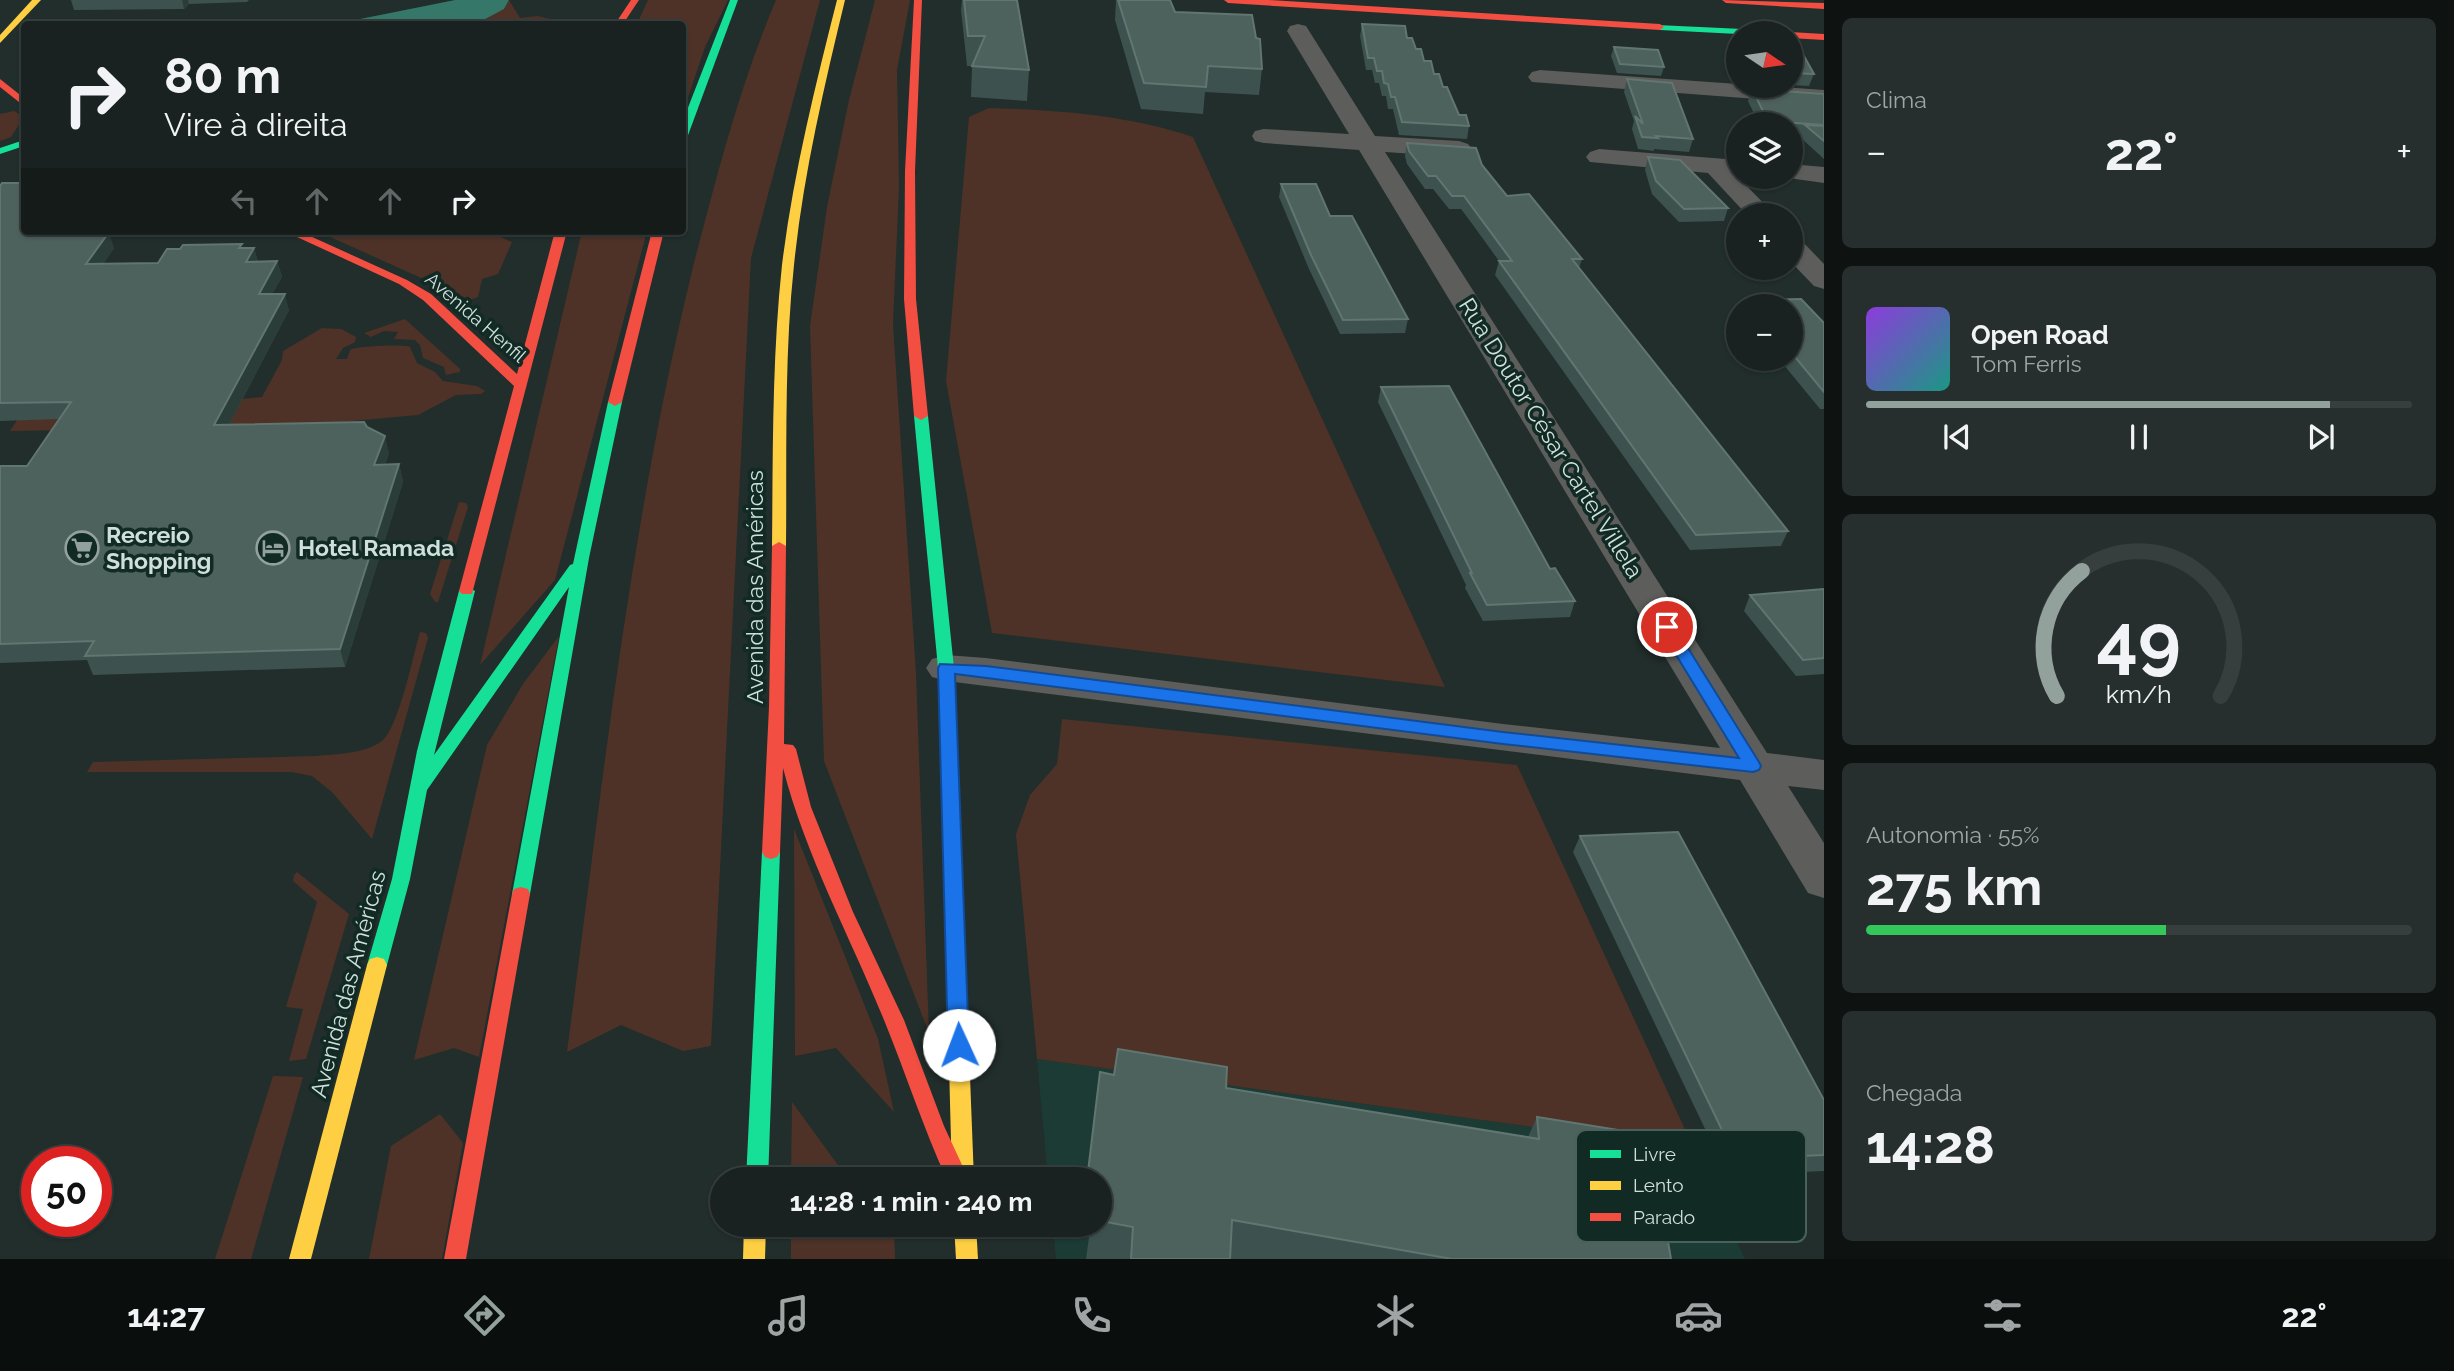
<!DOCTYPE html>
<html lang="pt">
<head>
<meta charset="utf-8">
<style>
	:root { --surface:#192220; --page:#262f2d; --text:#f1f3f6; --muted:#9fa4a5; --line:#373f3e; --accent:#93a19d }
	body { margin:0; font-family:Raleway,sans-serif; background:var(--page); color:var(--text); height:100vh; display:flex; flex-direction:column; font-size:26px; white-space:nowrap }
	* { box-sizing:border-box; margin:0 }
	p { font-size:23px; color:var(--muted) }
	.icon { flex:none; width:38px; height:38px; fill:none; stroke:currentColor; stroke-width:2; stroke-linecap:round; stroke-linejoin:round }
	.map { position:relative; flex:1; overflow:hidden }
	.panel { display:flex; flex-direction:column; gap:18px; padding:18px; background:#0e1312; width:630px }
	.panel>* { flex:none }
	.banner { position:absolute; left:21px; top:21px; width:665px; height:214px; border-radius:7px; box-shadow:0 2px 5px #0004,0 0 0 2px var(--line); background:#192220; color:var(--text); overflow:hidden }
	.needle { width:46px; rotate:103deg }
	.controls { position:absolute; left:1726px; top:21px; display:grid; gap:14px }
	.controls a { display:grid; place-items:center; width:77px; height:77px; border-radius:50%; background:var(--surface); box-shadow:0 2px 5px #0004,0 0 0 2px var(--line); font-size:35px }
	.speed { position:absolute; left:21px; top:1146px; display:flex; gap:14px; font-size:35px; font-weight:700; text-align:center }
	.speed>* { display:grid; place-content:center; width:91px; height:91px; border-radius:50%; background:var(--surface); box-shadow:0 2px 5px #0004,0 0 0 2px var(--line); line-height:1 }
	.speed .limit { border:10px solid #d22; background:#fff; color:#111 }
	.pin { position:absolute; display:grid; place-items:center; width:60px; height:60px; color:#fff; margin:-30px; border:4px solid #fff; border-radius:50%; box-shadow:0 2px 7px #0007 }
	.me { position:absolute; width:77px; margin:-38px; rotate:358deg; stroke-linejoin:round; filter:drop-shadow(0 0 5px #0008) }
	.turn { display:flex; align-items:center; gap:24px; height:147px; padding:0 28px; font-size:32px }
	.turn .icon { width:91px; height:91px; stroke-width:2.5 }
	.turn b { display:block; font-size:49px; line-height:60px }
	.lanes { display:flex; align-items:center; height:66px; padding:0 28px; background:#0003; justify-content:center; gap:35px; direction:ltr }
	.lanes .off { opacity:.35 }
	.big { font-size:52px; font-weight:700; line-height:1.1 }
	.panel .widget { flex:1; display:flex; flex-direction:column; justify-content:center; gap:10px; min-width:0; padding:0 24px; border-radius:10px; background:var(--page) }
	.panel .dial { align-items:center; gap:0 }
	.dial svg { height:182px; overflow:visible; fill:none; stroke:var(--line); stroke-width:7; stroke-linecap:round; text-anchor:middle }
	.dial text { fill:var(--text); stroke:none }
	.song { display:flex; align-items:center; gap:21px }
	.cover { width:84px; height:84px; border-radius:10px; background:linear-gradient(135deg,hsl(270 70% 55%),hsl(170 70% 35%)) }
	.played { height:7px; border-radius:4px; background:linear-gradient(90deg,var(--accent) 85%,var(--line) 85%) }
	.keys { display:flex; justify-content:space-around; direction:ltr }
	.heat { display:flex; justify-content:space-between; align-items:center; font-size:38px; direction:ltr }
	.charge { height:10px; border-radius:5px; background:linear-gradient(90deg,#34c759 55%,var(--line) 0) }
	.trip { position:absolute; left:710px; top:1167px; width:402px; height:70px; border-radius:35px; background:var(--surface); box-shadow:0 2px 5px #0004,0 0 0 2px var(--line); font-weight:700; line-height:70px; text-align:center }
	.tabs { display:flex; height:112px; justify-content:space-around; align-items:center; background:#0a0e0d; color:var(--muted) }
	.tabs .icon { width:49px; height:49px }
	.tabs .on { color:var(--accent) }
	.tabs b { font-size:32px; color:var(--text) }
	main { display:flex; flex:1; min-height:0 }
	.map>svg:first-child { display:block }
	.built { fill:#1c3b35 }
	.green { fill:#4e3227 }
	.water { fill:#357769 }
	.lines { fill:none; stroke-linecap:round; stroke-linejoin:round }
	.street { fill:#5d5d5b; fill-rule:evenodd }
	.fast { fill:#16e098; fill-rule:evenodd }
	.slow { fill:#ffcf43; fill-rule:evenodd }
	.jam { fill:#f24e42; fill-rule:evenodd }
	.wall { fill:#3d524e }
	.shaded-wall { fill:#2b3d39 }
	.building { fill:#4d615d; stroke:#617571; stroke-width:2 }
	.route { fill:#1a73e8; stroke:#114b97; stroke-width:2 }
	.labels { text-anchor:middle; stroke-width:7; stroke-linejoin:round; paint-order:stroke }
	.far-street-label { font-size:19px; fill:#d0dfdb; stroke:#112a24 }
	.street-label { font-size:23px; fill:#d0dfdb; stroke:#112a24 }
	.poi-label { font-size:23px; font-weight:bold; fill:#d0dfdb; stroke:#112a24; text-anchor:start }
	.key { fill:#112a24; stroke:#4a605b; stroke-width:2 }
	.key-label { font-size:19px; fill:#d0dfdb }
</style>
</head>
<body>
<main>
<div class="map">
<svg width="1824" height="1259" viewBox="0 0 1824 1259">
	<rect width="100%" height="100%" fill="#212e2b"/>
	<polygon class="built" points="1037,1059 1694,1149 1745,1259 1056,1259 1053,1225 1101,1225 1101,1180 1048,1179"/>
	<g class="green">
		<polygon points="509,0 520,18 538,16 550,19 545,24 476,24 504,9"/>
		<polygon points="648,0 728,0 705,47 683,112 682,24 637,24"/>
		<path d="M 776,0 L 820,0 L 751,258 L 711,1046 L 683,1051 L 621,1025 L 567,1052 C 602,787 630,522 694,263 C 717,175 740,84 776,0 Z"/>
		<polygon points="875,0 910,0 897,70 899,187 893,324 916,674 929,1033 824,761 810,326 827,207 849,100"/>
		<path d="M 989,108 C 1058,110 1128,115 1193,137 L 1445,687 L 992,633 L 946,381 L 969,117 Z"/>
		<polygon points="14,111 24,117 11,137 0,141 0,114"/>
		<polygon points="317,231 473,231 474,235 496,235 512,242 498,274 482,279 478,297 470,300"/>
		<polygon points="582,231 647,231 555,580 480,665"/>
		<polygon points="405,319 460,369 460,372 446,375 444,367 423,358 420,345 415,340 394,339 398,332 384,331 371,337 364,333"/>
		<path d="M 322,328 L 341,329 L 356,337 L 355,342 L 343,348 L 336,359 L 347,359 L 350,350 C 356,346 403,344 410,347 L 417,363 L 435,372 L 443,381 L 477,386 L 485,391 L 481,394 L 456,395 L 418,415 L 297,426 L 10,431 L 28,403 L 233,400 L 262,397 L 282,360 L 283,351 Z"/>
		<polygon points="459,502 466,503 468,507 438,602 435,602 430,594"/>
		<path d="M 420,632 L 426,633 L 428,638 L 372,839 L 332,792 L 312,776 L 291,772 L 87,772 L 93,762 L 315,756 C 336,754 366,754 383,740 C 399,725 413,656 420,632 Z"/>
		<polygon points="559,636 479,1057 454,1048 414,1060 487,745 523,684"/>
		<polygon points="1062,719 1517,765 1694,1149 1037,1059 1016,834 1030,795 1057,764"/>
		<polygon points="794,829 878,1039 894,1112 836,1048 795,1056"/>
		<polygon points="297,872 349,914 306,1059 289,1061 303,1009 286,1007 317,902 293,881 294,875"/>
		<polygon points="273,1076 303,1077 251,1259 215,1259"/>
		<polygon points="792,1102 848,1179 791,1179"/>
		<polygon points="440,1114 463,1143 442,1259 369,1259 391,1146"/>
		<polygon points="791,1225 894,1225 895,1259 791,1259"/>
	</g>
	<polygon class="water" points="455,0 509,0 504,9 476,24 335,24"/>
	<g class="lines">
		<g class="street">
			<polygon points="1298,24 1306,26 1375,136 1459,141 1468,144 1472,149 1468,154 1459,157 1385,152 1767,753 1824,760 1824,790 1788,786 1824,843 1824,898 1808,893 1740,780 946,681 932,677 926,668 932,659 946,655 986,658 1503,724 1720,748 1359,150 1264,143 1255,141 1252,136 1255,131 1264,129 1349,134 1287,31 1290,26"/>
			<polygon points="1540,70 1824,90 1824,104 1532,82 1528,77 1532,72"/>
			<polygon points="1599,149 1738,160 1738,177 1775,215 1747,215 1708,173 1590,162 1586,157 1590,152"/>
			<polygon points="1790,164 1824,167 1824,183 1781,177 1790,177"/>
			<polygon points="1790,237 1800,239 1824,264 1824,289 1814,286 1790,261"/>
		</g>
		<g class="fast">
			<polygon points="730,0 738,0 687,138 682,141 682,123"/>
			<polygon points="1657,25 1764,30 1768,33 1738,34 1660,30 1656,27"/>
			<polygon points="24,140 24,146 0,154 0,148"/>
			<polygon points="615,398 622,402 589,558 530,894 528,899 521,901 514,899 512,894 569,587 427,790 410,879 387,965 384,971 377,973 370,971 367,965 392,879 417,751 459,591 467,586 475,591 434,755 570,565 573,564 608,402"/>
			<polygon points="921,412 928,416 954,668 956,715 948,721 940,715 938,668 914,416"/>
			<polygon points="771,845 777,847 780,852 768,1180 746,1180 762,852 765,847"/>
		</g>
		<g class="slow">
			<polygon points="32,0 41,0 0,43 0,35"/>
			<path d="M 837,0 L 845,0 C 824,87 803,176 794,265 C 784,358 787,452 786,546 L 779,550 L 772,546 C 773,452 772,358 782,265 C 793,175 815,87 837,0 Z"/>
			<polygon points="948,709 956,715 974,1180 952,1180 940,715"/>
			<polygon points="377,957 384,959 387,965 311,1259 289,1259 367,965 370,959"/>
			<polygon points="744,1225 766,1225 765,1259 743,1259"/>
			<polygon points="954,1225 976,1225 978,1259 956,1259"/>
		</g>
		<g class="jam">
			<polygon points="631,0 639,0 623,24 615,24"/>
			<polygon points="914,0 922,0 915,171 916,299 928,416 921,420 914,416 904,299 905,171"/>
			<polygon points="1224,0 1269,0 1660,24 1664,27 1660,30 1228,3"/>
			<polygon points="1722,0 1824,3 1824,9 1726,3"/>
			<polygon points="1790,32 1824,34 1824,40 1790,38 1790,33 1787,33"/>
			<polygon points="0,79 24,98 24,106 0,87"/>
			<polygon points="284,231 299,231 407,280 431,294 517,374 555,231 567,231 472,594 462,594 459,591 514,386 423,300 399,284"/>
			<polygon points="652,231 664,231 622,402 615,406 608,402"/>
			<path d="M 779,542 L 786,546 L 784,744 L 793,745 L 796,749 L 811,807 L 853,912 L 904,1020 L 944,1126 L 969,1180 L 947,1180 C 923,1127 906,1074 884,1020 C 850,936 806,857 783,768 L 780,852 L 777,857 L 771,859 L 765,857 L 762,852 L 769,707 L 772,546 Z"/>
			<polygon points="521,887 528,889 530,894 466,1259 444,1259 512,894 514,889"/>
		</g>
	</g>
	<g class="wall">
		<polygon points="71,0 249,0 247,2 189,4 184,9 74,10"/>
		<polygon points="962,0 1017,0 1029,70 1027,101 971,97 972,66 967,66 961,10"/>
		<polygon points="1116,0 1170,0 1175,12 1256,38 1262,69 1259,95 1205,92 1203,114 1141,109 1115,20"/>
		<polygon points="1362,24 1407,38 1434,74 1459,115 1469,126 1467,139 1399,135 1393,109 1388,109 1386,96 1382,96 1379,83 1375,83 1372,70 1366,70 1360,36"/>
		<polygon points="1614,47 1664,67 1661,76 1617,73 1611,56"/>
		<polygon points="1790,49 1814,74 1809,86 1790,85"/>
		<polygon points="1733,52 1738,52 1738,81 1729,64"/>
		<polygon points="1627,79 1693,139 1689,152 1654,149 1654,151 1638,149 1632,129 1634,121 1624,92"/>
		<polygon points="1752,89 1824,94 1824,159 1801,138 1801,136 1790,135 1790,124 1759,124 1748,101"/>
		<polygon points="1407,143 1482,165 1507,196 1582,259 1579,268 1788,531 1781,546 1690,550 1495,275 1499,261 1473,225 1461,209 1449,209 1433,189 1425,189 1407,164 1405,156"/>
		<polygon points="1648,157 1728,208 1724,221 1679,222 1652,194 1645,170"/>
		<polygon points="1281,184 1408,319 1405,333 1340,334 1309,269 1279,197"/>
		<polygon points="0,186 99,233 114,248 103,264 158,263 243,248 254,248 258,262 277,261 282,277 272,294 289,310 229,425 367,427 389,453 385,465 399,464 403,482 345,667 93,675 87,660 0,663 0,466 27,466 59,419 0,421"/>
		<polygon points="1801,299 1824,323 1824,409 1820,409 1779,359 1790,359 1790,306 1746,306 1748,300"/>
		<polygon points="1381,387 1550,569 1575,601 1570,617 1483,621 1465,588 1466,585 1378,402"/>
		<polygon points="1824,589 1824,674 1796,676 1744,611 1750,595"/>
		<polygon points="1580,836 1824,1100 1824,1171 1727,1175 1573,852"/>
		<polygon points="1114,1074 1226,1088 1528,1137 1537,1117 1671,1259 1086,1259 1090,1230 1081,1228 1081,1225 1101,1225 1101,1180"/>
	</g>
	<g class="shaded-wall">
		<polygon points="182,0 188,0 189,4 184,9"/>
		<polygon points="83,231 100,231 87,249 82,233"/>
		<polygon points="109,232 114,248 92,280 86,264"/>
		<polygon points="254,248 259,264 246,262"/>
		<polygon points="277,261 282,277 263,310 259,294"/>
		<polygon points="285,294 289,310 220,442 214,425"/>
		<polygon points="385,436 389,453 379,483 374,465"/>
		<polygon points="399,464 403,482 345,667 340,649"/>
	</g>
	<g class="building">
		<polygon points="964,0 1017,0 1029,70 972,66 985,36 968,36"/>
		<polygon points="1118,0 1170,0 1175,12 1252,15 1256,38 1260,39 1262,69 1208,66 1206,87 1144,83"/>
		<polygon points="1362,24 1405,26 1407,38 1412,38 1416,49 1421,49 1424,61 1431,61 1434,74 1439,74 1443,87 1447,87 1459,115 1466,115 1469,126 1402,122 1395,97 1391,97 1388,84 1384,83 1382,71 1377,71 1374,58 1368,58"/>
		<polygon points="1614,47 1658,50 1664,67 1620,64"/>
		<polygon points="1790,49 1800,49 1814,74 1790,73"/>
		<polygon points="1733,52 1738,52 1738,61"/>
		<polygon points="1627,79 1672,83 1693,139 1656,136 1658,138 1642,137 1635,116 1643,124"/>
		<polygon points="1752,89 1824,94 1824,125 1768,121"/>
		<polygon points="1805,125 1824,126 1824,141"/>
		<polygon points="1407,143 1476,148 1482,165 1507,196 1529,194 1582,259 1572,259 1788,531 1696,535 1499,261 1512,261 1464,196 1452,196 1436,176 1428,176 1409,151"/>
		<polygon points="1648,157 1680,160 1728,208 1684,209 1656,181"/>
		<polygon points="2,183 24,183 24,231 83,231 82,233 109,232 86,264 158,263 167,249 180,249 183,245 242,244 239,248 254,248 246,262 277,261 259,294 285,294 214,425 364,422 367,427 385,436 374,465 399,464 340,649 85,656 94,641 0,644 0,466 27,466 71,402 0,403 0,186"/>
		<polygon points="1281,184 1316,184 1330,216 1352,216 1408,319 1343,320 1311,255"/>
		<polygon points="1801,299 1824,323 1824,392 1790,351 1790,306 1753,306 1748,300"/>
		<polygon points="1449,386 1550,569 1555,568 1575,601 1487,605 1470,573 1472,573 1381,387"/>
		<polygon points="1824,589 1824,658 1803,660 1750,595"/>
		<polygon points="1678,832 1824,1100 1824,1155 1736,1159 1580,836"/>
		<polygon points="1118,1049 1227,1067 1226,1088 1539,1139 1537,1117 1650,1135 1671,1259 1452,1259 1232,1220 1230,1259 1131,1259 1133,1227 1101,1221 1101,1180 1087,1180 1100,1072 1114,1075"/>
	</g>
	<polygon class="route" points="1667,622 1673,624 1759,762 1761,766 1759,770 1753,772 1503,744 955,674 969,1045 966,1051 959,1054 951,1051 948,1045 938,668 940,664 986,666 1503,732 1739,758 1659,627"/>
	<defs>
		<symbol id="supermarket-ring" viewBox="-11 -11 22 22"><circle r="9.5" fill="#112a24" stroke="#93a19d" stroke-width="1.5"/><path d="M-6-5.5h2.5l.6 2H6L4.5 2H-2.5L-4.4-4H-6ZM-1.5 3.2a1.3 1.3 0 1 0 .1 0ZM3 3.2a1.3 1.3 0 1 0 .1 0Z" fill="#93a19d"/></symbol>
		<symbol id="hotel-ring" viewBox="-11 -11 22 22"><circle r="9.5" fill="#112a24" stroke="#93a19d" stroke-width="1.5"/><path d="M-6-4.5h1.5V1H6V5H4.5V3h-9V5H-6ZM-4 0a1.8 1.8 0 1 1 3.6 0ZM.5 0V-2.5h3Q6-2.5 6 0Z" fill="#93a19d"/></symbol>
	</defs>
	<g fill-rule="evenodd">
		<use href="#supermarket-ring" x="63" y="529" width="38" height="38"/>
		<use href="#hotel-ring" x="254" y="529" width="38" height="38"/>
	</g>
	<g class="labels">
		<g class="far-street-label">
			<text transform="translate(476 317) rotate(41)" y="7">Avenida Henfil</text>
		</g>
		<g class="street-label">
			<text transform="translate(1551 438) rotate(58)" y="8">Rua Doutor César Cartel Villela</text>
			<text transform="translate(755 587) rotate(-90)" y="8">Avenida das Américas</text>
			<text transform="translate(348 984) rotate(-75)" y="8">Avenida das Américas</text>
		</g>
		<g class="poi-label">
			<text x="106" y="543">Recreio<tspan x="106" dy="26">Shopping</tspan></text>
			<text x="298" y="556">Hotel Ramada</text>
		</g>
	</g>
	<rect x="1576" y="1130" width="230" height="112" rx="10" class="key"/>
	<rect x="1590" y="1150" width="31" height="8" fill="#16e098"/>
	<rect x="1590" y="1181" width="31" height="9" fill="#ffcf43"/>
	<rect x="1590" y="1213" width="31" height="8" fill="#f24e42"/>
	<g class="key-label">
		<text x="1633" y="1161">Livre</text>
		<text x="1633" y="1192">Lento</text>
		<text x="1633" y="1224">Parado</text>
	</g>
</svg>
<div class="controls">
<a><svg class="needle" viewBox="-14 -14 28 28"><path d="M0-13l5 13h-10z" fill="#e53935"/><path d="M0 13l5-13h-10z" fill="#9fa4a5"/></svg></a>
<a><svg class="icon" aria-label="layers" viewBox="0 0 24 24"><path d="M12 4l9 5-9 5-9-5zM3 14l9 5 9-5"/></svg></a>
<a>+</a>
<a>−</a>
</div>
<div class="speed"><div class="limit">50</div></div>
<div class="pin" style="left:1667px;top:627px;background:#d93025"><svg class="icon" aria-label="arrive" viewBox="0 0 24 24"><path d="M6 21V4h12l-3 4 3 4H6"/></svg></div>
<svg class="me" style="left:959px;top:1045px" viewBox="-20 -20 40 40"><circle r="19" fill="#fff"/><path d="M0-13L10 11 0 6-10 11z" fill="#1a73e8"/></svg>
<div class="trip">14:28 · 1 min · 240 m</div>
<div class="banner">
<div class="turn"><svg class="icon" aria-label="right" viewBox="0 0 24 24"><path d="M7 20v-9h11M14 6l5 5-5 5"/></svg><div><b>80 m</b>Vire à direita</div></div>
<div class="lanes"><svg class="icon off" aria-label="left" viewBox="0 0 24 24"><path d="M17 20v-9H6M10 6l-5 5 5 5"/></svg><svg class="icon off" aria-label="ahead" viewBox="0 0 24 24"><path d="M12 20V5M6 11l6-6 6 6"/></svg><svg class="icon off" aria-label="ahead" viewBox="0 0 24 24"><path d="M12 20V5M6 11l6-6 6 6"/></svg><svg class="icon" aria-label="right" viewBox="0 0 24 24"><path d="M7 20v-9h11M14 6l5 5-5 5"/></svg></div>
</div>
</div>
<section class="panel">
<div class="widget"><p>Clima</p>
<div class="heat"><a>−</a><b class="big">22°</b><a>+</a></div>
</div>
<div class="widget">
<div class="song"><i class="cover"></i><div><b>Open Road</b><p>Tom Ferris</p></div></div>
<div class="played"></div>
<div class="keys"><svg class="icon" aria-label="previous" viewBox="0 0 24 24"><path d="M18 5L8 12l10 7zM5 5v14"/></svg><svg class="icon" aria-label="pause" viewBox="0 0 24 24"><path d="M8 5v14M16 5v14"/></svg><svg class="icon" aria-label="next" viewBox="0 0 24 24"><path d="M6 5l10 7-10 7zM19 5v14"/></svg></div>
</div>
<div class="widget dial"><svg viewBox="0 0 100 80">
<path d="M14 69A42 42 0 1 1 86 69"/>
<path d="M14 69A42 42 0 0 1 25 14" stroke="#93a19d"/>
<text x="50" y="56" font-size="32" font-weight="700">49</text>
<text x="50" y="72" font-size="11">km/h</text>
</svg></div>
<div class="widget"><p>Autonomia · 55%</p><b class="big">275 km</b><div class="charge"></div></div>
<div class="widget"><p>Chegada</p><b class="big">14:28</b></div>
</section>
</main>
<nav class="tabs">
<b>14:27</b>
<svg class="icon on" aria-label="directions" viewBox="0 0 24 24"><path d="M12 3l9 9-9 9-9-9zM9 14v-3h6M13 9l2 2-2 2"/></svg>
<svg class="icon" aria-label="music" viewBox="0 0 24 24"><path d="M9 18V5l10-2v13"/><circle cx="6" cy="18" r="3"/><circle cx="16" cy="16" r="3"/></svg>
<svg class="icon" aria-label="phone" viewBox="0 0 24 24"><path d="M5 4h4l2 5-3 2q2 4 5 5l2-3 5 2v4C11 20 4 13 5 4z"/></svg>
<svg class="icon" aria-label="climate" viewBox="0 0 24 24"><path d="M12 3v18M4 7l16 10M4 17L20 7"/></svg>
<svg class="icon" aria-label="car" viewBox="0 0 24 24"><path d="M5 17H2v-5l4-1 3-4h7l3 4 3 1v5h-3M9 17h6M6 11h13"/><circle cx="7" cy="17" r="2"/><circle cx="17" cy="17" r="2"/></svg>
<svg class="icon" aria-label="filters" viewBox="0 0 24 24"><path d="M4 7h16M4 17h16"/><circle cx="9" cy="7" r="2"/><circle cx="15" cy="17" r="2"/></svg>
<b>22°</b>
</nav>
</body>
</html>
